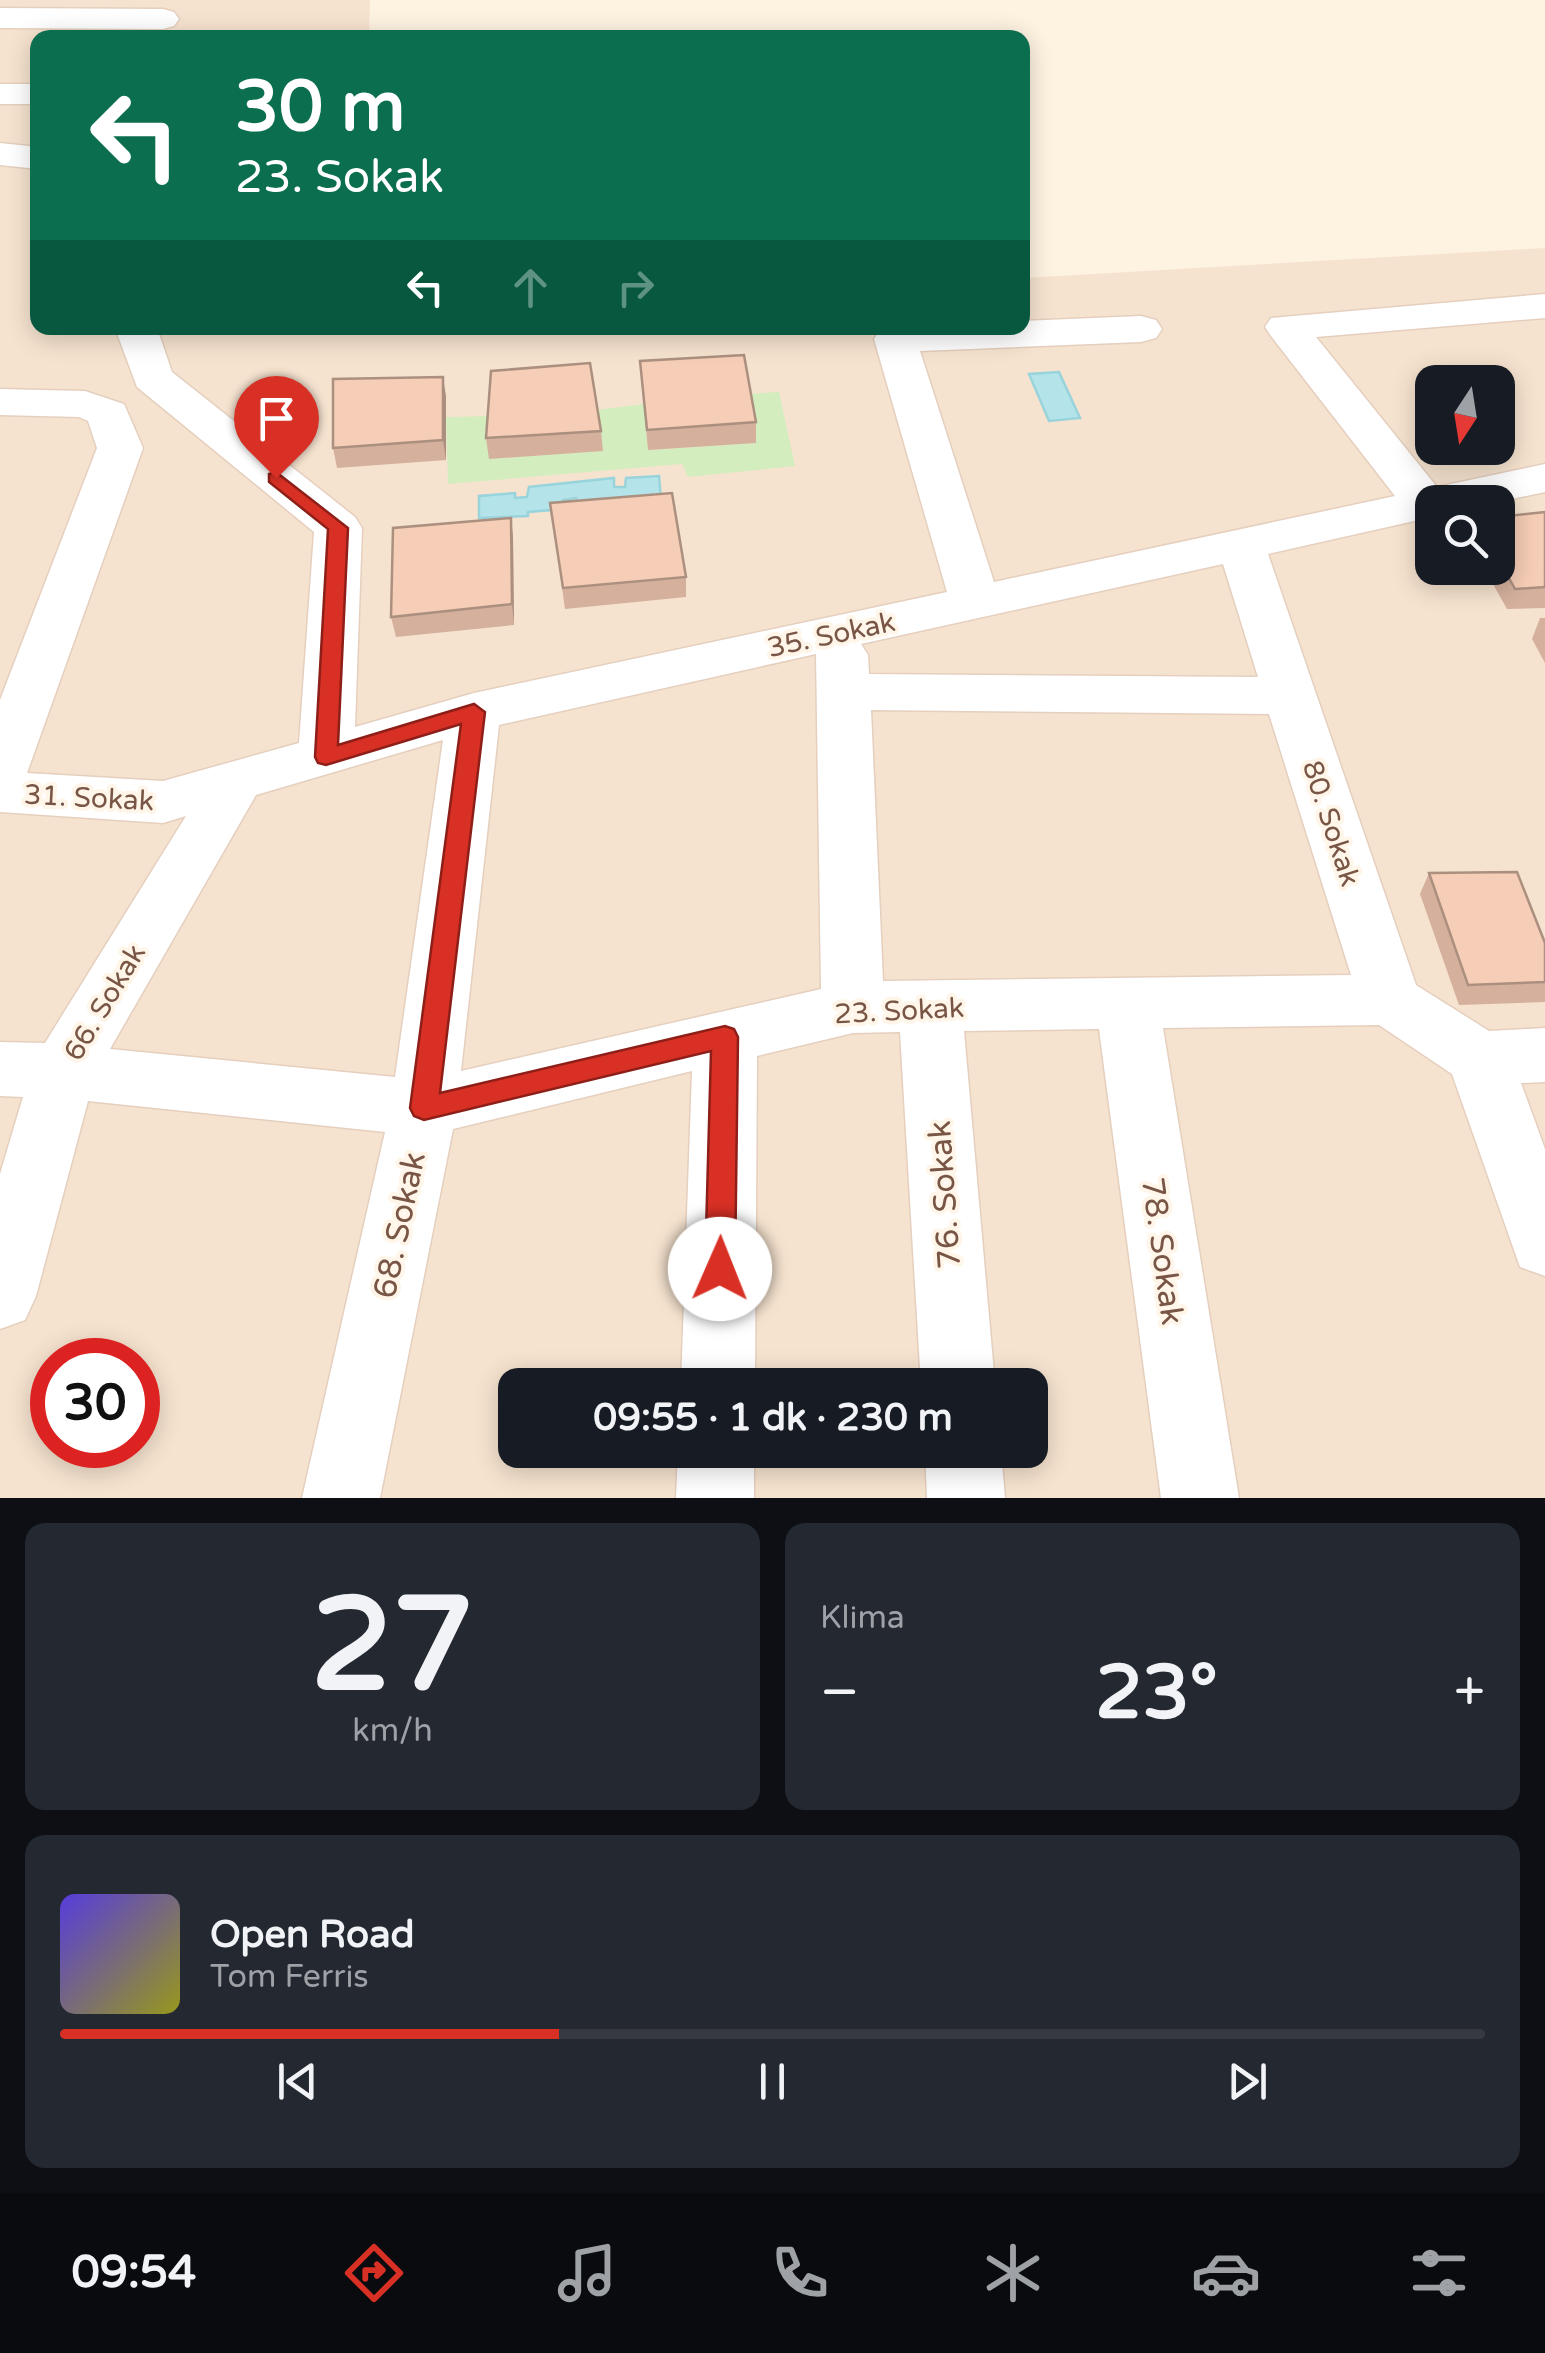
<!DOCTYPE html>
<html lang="tr">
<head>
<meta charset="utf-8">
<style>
	:root { --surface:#171b24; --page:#242831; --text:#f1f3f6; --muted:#9ea1a6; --line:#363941; --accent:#d93025 }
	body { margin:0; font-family:"Varela Round",sans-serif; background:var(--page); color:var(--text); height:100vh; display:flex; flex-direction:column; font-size:38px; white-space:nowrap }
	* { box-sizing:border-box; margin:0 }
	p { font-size:32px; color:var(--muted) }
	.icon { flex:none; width:55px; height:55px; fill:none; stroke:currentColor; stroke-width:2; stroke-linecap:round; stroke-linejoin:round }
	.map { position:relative; height:1498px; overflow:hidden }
	.side { display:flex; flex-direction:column; gap:25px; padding:25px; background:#0d0f14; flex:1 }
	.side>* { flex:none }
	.top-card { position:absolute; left:30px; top:30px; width:1000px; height:305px; border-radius:20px; box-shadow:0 5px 25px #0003; background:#0b6e4f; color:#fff; overflow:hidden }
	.needle { width:65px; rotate:192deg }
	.buttons { position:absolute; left:1415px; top:365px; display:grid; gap:20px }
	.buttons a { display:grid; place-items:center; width:100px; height:100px; border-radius:20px; background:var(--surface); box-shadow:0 5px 25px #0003; font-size:50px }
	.speed { position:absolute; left:30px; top:1338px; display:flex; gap:20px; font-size:50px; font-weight:700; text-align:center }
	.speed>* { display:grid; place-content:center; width:130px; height:130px; border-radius:50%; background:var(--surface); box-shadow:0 5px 25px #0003; line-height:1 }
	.speed .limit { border:15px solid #d22; background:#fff; color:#111 }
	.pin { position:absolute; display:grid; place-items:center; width:85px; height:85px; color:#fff; margin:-102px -42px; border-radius:50% 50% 50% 0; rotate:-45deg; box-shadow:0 0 10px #0007 }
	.pin .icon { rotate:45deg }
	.me { position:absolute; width:110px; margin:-55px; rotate:1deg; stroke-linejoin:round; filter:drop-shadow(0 0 8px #0008) }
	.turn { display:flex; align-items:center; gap:35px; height:210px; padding:0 40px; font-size:45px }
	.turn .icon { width:130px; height:130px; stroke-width:2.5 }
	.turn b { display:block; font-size:70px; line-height:85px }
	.lanes { display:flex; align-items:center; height:95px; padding:0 40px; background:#0003; justify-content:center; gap:50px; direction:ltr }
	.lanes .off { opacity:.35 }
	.big { font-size:75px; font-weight:700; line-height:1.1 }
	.side .tile { flex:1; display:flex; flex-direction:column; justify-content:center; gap:15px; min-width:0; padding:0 35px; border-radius:20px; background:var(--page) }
	.side .dial { align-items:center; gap:0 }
	.dial b { font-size:130px; line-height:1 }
	.song { display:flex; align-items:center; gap:30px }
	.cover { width:120px; height:120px; border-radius:15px; background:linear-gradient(135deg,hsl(250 70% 55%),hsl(60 70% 35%)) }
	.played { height:10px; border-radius:5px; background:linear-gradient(90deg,var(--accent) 35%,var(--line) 35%) }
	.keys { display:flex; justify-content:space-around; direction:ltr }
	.heat { display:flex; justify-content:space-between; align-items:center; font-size:55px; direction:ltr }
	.side .tiles { flex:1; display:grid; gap:25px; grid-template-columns:1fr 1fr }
	.tile:last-child { grid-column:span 2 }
	.trip { position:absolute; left:498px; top:1368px; width:550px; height:100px; border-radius:20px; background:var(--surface); box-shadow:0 5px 25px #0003; font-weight:700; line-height:100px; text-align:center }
	.dock { display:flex; height:160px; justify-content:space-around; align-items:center; background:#090b0e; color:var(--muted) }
	.dock .icon { width:70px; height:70px }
	.dock .active { color:var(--accent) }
	.dock b { font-size:45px; color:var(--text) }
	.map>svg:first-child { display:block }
	.residential { fill:#f6e3cf; fill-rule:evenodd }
	.green { fill:#d3edbe }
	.water { fill:#b4e4e9; stroke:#99d4dc; stroke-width:2.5 }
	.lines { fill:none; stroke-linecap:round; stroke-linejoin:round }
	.minor-casing { stroke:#e5cfbe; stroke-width:3 }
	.minor { fill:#fff; fill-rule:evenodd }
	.wall { fill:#d4b09d }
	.shaded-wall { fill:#ac907f }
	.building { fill:#f6cdb6; stroke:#ac907f; stroke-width:2.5 }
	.route { fill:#d93025; stroke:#8d1f18; stroke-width:2.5 }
	.labels { text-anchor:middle; stroke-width:8; stroke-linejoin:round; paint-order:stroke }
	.street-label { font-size:28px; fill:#785545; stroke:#fff6e9 }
	.near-street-label { font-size:32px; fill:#785545; stroke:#fff6e9 }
</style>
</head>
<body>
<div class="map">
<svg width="1545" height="1498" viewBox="0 0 1545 1498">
	<rect width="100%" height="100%" fill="#fef2e1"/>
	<path class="residential" d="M 0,0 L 370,0 L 369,37 L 38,38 L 38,328 L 1022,328 L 1023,278 L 1545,248 L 1545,1498 L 0,1498 ZM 1432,382 L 1498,382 L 1498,448 L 1432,448 ZM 1432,502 L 1498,502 L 1498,568 L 1432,568 ZM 52,1360 L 138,1360 L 138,1445 L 52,1445 ZM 515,1385 L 1030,1385 L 1030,1450 L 515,1450 Z"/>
	<polygon class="green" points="779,392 795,466 688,477 682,464 448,484 446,417 492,416 490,459 602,451 596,410 644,404 648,450 755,443 748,394"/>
	<g class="water">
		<polygon points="1059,372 1080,418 1049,421 1029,374"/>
		<polygon points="659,476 661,498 577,504 576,498 563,500 564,509 528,512 528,516 479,518 479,496 515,493 515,498 527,497 529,487 614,478 614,487 625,487 626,478"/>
	</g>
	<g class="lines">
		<defs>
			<g id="minor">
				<polygon points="0,8 163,9 174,12 179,19 174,26 163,29 0,28"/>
				<rect x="0" y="84" width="38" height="20"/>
				<polygon points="0,143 38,147 38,169 0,165"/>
				<path d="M 1545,294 L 1545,318 L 1316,337 L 1437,487 L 1545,464 L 1545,492 L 1497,502 L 1432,502 L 1432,517 L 1268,554 L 1416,985 L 1489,1031 L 1545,1028 L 1545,1082 L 1521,1083 L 1545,1149 L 1545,1276 L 1520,1267 L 1452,1074 L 1379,1025 L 1163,1028 L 1239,1498 L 1161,1498 L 1099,1029 L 964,1031 L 995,1385 L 921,1385 L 900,1032 L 853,1033 L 757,1056 L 755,1385 L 681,1385 L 692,1071 L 453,1129 L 380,1498 L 302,1498 L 385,1132 L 88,1101 L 36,1296 L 25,1320 L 0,1329 L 0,1174 L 23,1097 L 0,1096 L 0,1042 L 45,1043 L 186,816 L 163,823 L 0,812 L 0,700 L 97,448 L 88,421 L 79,417 L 0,415 L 0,389 L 85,391 L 124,404 L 143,448 L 27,773 L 163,781 L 299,743 L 314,532 L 137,387 L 115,328 L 157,328 L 172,372 L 355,517 L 362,528 L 355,727 L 474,693 L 947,592 L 874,339 L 880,330 L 1022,328 L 1022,321 L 1141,316 L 1156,320 L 1162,329 L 1156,338 L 1141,342 L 920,351 L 994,582 L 1395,496 L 1271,336 L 1265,327 L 1271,318 ZM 1223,564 L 1258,677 L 869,674 L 868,655 L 861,644 ZM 816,654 L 821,989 L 461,1071 L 499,725 ZM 871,710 L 1269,714 L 1351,975 L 883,981 ZM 443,740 L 395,1077 L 110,1049 L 256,795 Z"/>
				<polygon points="678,1450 754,1450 754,1498 676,1498"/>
				<polygon points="925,1450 1001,1450 1005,1498 927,1498"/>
			</g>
		</defs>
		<use href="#minor" class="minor-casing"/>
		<use href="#minor" class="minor"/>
	</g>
	<g class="wall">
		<polygon points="640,361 756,422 756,443 648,450"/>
		<polygon points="446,396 446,460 337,468 333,448"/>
		<polygon points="601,431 603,451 489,459 486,438"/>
		<polygon points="1545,512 1545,608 1507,609 1484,568 1498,568 1498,517"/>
		<polygon points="511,518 513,538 514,625 396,637 391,617"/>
		<polygon points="553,523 686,577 686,597 565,609"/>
		<polygon points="1540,618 1545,618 1545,663 1532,639"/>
		<polygon points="1429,873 1545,943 1545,1002 1459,1005 1420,894"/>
	</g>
	<g class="shaded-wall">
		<polygon points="443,377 446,396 446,460 443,440"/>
		<polygon points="511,518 513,538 514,625 512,604"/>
	</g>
	<g class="building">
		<polygon points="744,355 756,422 647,430 640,361"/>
		<polygon points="590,363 601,431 486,438 491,371"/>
		<polygon points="443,377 443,440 333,448 333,379"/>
		<polygon points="672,493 686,577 563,588 550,503"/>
		<polygon points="1545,512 1545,587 1515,589 1498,558 1498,517"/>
		<polygon points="511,518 512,604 391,617 393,528"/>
		<polygon points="1517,872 1545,943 1545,982 1468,985 1429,873"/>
	</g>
	<polygon class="route" points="276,472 348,528 338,745 474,704 485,712 440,1093 725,1026 734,1029 738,1037 735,1269 730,1279 720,1282 710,1279 705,1269 711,1051 424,1120 414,1116 410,1108 461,724 326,765 318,763 315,757 328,529 269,482 269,474"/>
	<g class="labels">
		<g class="street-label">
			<text transform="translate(831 634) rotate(-12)" y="10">35. Sokak</text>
			<text transform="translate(89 797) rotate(3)" y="10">31. Sokak</text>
			<text transform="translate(1332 823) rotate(72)" y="10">80. Sokak</text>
			<text transform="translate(104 1002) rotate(-59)" y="10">66. Sokak</text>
			<text transform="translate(899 1010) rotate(-3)" y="10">23. Sokak</text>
		</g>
		<g class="near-street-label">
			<text transform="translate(944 1195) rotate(-94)" y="11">76. Sokak</text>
			<text transform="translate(399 1225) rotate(-78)" y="11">68. Sokak</text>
			<text transform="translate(1163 1251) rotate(82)" y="11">78. Sokak</text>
		</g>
	</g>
</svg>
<div class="buttons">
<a><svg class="needle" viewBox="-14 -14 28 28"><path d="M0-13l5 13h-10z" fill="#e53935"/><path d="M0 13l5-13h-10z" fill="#9ea1a6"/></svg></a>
<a><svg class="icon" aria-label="search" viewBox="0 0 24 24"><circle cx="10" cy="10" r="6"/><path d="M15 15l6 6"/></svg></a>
</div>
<div class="speed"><div class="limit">30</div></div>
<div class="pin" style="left:276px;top:478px;background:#d93025"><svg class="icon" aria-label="arrive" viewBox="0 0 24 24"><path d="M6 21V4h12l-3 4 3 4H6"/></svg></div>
<svg class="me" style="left:720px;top:1269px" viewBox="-20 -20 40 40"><circle r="19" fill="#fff"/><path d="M0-13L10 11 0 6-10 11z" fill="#d93025"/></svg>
<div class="trip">09:55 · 1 dk · 230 m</div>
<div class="top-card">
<div class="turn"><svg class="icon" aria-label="left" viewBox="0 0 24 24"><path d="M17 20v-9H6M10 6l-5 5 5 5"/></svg><div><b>30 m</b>23. Sokak</div></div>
<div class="lanes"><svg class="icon" aria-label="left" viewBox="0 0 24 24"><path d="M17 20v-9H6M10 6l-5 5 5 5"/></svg><svg class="icon off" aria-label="ahead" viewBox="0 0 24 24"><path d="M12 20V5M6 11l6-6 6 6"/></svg><svg class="icon off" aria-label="right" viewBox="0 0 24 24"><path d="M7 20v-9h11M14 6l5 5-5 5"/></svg></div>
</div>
</div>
<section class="side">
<div class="tiles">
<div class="tile dial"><b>27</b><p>km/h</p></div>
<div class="tile"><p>Klima</p>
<div class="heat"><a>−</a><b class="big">23°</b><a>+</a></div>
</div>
<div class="tile">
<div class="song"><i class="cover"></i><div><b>Open Road</b><p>Tom Ferris</p></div></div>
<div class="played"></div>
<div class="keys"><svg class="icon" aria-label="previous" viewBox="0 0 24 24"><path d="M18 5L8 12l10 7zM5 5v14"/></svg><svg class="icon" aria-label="pause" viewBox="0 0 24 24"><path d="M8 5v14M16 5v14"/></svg><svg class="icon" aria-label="next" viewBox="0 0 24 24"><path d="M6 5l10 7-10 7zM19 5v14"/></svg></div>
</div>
</div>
</section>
<nav class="dock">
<b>09:54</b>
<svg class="icon active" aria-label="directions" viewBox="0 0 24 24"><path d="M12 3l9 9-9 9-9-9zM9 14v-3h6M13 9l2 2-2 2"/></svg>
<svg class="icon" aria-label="music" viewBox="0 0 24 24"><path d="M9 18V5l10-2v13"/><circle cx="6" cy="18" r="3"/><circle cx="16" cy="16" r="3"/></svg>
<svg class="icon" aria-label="phone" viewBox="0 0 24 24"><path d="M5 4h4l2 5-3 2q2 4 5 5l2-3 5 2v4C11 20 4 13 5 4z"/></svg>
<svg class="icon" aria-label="climate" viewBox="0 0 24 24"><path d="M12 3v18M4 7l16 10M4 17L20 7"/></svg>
<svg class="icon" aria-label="car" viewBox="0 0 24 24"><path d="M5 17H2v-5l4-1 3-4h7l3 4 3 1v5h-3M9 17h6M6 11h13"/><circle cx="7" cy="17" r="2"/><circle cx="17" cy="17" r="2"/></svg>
<svg class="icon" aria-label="filters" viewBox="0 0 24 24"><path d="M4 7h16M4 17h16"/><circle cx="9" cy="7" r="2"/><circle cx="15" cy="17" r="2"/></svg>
</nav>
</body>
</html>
